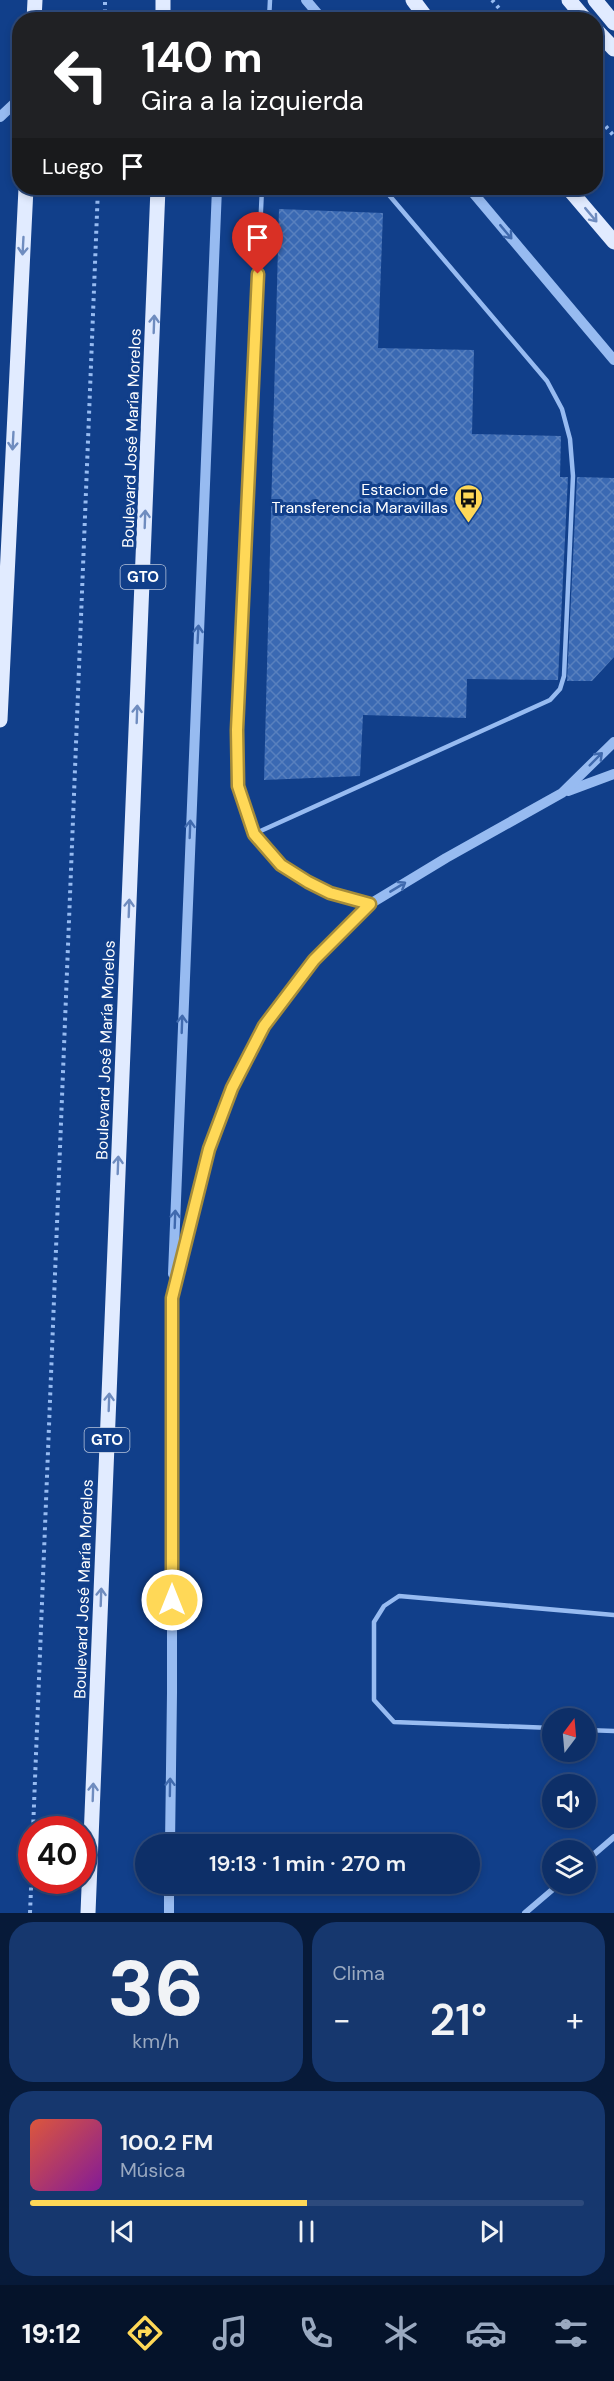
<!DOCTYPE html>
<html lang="es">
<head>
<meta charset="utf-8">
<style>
	:root { --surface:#0d2f68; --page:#16376e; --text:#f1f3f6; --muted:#9aa9c0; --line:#2d4a7c; --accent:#ffd857 }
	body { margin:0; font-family:"DM Sans",sans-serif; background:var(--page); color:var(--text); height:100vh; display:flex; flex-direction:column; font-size:22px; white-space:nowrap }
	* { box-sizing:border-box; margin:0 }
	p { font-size:20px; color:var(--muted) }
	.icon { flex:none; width:33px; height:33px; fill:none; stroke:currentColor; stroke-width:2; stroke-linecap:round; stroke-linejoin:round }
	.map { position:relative; height:1913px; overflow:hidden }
	.details { display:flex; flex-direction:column; gap:9px; padding:9px; background:#071a39; flex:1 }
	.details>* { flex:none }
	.guide { position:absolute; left:12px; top:12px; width:591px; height:183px; border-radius:24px; box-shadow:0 3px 9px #0003,0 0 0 2px var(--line); background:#202124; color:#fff; overflow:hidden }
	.needle { width:39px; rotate:16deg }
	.controls { position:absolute; left:542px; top:1708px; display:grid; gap:12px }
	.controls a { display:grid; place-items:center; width:54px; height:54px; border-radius:50%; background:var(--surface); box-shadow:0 3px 9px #0003,0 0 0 2px var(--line); font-size:30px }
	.speed { position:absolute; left:18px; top:1816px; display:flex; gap:12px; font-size:30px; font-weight:700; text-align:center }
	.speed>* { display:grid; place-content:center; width:78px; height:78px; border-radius:50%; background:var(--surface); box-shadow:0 3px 9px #0003,0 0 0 2px var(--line); line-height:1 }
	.speed .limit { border:9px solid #d22; background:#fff; color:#111 }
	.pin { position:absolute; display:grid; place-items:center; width:51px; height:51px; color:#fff; margin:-62px -26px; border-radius:50% 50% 50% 0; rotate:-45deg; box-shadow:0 0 6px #0007 }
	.pin .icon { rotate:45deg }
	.me { position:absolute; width:66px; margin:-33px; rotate:0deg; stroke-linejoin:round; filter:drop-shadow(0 0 4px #0008) }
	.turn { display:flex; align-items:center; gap:21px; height:126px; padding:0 30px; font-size:27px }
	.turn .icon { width:78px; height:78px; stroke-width:2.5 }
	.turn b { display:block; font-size:42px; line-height:51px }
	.then { display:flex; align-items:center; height:57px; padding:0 30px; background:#0003; gap:12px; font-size:22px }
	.big { font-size:45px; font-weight:600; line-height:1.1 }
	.details .card { flex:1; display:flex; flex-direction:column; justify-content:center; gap:9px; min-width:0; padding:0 21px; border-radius:24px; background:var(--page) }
	.details .dial { align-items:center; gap:0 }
	.dial b { font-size:78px; line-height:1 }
	.song { display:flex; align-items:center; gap:18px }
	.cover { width:72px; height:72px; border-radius:9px; background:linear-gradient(135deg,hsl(10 70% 55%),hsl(290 70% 35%)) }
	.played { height:6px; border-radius:3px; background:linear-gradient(90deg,var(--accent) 50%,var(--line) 50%) }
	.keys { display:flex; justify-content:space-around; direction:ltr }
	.heat { display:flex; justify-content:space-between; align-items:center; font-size:33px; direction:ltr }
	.details .tiles { flex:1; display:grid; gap:9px; grid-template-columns:1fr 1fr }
	.card:last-child { grid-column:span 2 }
	.trip { position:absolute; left:135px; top:1834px; width:345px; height:60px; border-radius:30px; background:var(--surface); box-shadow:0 3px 9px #0003,0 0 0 2px var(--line); font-weight:600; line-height:60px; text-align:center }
	.dock { display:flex; height:96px; justify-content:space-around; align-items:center; background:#05132a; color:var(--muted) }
	.dock .icon { width:42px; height:42px }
	.dock .selected { color:var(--accent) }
	.dock b { font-size:27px; color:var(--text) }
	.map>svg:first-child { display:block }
	.building { fill:url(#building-cross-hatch) }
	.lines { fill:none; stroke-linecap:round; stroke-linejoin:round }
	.path { stroke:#97bbf1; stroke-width:4; stroke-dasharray:3 4.5; stroke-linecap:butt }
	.service { stroke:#97bbf1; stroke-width:4.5 }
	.minor { stroke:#97bbf1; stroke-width:6 }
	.tertiary { stroke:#97bbf1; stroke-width:10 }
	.primary { stroke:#e1ebff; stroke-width:15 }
	.oneway { stroke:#6f8cbf }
	.oneway2 { stroke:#406aae }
	.route-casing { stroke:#a68c39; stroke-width:15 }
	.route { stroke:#ffd857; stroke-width:10 }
	.labels { text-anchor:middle; stroke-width:6; stroke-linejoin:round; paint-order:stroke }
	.shield { fill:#113f8a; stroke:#b8c5dc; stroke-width:1.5 }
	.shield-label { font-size:15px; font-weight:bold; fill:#fff }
	.street-label { font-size:16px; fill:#fff; stroke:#113f8a }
	.poi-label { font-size:16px; fill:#fff; stroke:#113f8a; text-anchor:end }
</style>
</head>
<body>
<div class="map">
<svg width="614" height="1913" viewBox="0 0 614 1913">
	<defs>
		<pattern id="building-cross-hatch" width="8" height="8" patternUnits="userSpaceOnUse" patternTransform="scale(1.5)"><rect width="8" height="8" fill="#3a69b3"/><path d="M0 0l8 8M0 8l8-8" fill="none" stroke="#5880be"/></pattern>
	</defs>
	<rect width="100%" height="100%" fill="#113f8a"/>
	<g class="building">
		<polygon points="279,209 383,213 378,348 474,350 472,434 561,436 560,477 568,477 558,680 467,679 466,718 363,715 360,776 264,780"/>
		<polygon points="577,477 614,478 614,657 592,681 567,681"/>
	</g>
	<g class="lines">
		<g class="path">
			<polyline points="492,0 509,20"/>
			<polyline points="105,20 105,0"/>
			<polyline points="596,115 614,136"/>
			<polyline points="33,1830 98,188"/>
			<polyline points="30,1913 32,1865"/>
		</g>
		<g class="service">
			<polyline points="269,20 270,0"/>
			<polyline points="262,188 237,730 238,786 254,834 281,865 308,882 330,893 367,904"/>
			<polyline points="254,834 550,700 560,689 564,676 573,476 570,439 562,409 547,381 383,188"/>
			<polyline points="552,1728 394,1722 374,1700 374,1622 384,1606 399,1596 614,1615"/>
			<polyline points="585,1730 614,1731"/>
		</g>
		<g class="minor">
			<polyline points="585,1862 614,1837"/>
			<polyline points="525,1913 559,1884"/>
		</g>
		<g class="tertiary">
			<polyline points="306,0 323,20"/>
			<polyline points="0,117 20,98"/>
			<polyline points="469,188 614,360"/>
			<polyline points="568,791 614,774"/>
			<polyline points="173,1274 217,188"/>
			<polyline points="170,1845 172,1693 172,1298 209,1149 232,1088 264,1026 314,960 370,904 446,858 562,793 614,742"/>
			<polyline points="169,1913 169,1884"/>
		</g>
		<g class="primary">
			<polyline points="413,0 428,20"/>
			<polyline points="569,0 586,20"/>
			<polyline points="595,0 614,23"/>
			<polyline points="34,20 35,0"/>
			<polyline points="163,20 163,0"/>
			<polyline points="596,30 614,49"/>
			<polyline points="568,188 614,242"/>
			<polyline points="0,720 26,188"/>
			<polyline points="88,1913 158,188"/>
		</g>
	</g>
	<defs><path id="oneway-shaft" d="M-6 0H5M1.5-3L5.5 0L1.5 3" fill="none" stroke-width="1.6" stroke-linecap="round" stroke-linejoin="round" transform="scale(1.5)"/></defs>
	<g class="oneway">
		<use href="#oneway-shaft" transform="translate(591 215) rotate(50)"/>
		<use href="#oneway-shaft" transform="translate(23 246) rotate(93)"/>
		<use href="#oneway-shaft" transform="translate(154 324) rotate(-88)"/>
		<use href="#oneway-shaft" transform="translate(13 441) rotate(93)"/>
		<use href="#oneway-shaft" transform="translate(145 519) rotate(-88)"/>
		<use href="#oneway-shaft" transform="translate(137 714) rotate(-88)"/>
		<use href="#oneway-shaft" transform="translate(129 908) rotate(-88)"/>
		<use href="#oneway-shaft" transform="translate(118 1165) rotate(-88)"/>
		<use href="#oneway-shaft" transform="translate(109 1402) rotate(-88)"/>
		<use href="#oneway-shaft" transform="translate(101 1597) rotate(-88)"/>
		<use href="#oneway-shaft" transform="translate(93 1792) rotate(-88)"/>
	</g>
	<g class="oneway2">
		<use href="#oneway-shaft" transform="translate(506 232) rotate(50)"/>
		<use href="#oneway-shaft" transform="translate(198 634) rotate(-87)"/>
		<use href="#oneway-shaft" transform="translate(596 759) rotate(-45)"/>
		<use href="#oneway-shaft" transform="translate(190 829) rotate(-88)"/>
		<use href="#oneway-shaft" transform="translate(398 887) rotate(-31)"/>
		<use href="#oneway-shaft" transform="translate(182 1024) rotate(-88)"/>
		<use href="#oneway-shaft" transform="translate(175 1219) rotate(-88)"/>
		<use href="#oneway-shaft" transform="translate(170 1787) rotate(-89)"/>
	</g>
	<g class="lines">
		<defs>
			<polyline id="route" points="172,1600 172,1298 209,1149 232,1088 264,1026 314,960 370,904 330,893 308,882 281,865 254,834 238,786 237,730 258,274"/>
		</defs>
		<use href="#route" class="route-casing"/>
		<use href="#route" class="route"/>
	</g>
	<defs>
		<symbol id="bus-pin" viewBox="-11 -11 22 30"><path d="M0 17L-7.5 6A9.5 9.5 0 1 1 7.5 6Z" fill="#ffd857" stroke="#113f8a"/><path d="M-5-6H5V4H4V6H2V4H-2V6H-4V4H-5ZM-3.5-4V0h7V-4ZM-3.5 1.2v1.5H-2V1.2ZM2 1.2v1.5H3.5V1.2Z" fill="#111"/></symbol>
	</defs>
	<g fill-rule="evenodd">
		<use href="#bus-pin" x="452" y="482" width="33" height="45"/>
	</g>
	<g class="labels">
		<g class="shield">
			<rect x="120.5" y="565" width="45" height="24" rx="4.5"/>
			<rect x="84.5" y="1428" width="45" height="24" rx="4.5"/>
		</g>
		<g class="shield-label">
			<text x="143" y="582">GTO</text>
			<text x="107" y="1445">GTO</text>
		</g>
		<g class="street-label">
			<text transform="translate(131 438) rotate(-88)" y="6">Boulevard José María Morelos</text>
			<text transform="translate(105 1050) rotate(-88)" y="6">Boulevard José María Morelos</text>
			<text transform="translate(83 1589) rotate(-88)" y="6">Boulevard José María Morelos</text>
		</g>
		<g class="poi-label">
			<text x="448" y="495">Estacion de<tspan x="448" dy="18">Transferencia Maravillas</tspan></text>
		</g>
	</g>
</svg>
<div class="controls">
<a><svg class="needle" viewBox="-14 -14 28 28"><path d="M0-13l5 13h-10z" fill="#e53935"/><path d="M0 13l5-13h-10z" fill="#9aa9c0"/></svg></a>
<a><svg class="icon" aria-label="sound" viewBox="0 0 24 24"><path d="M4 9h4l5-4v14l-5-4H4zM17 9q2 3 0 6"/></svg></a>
<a><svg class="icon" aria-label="layers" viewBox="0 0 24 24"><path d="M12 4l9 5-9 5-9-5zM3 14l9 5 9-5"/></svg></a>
</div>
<div class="speed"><div class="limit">40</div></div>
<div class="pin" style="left:258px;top:274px;background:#d93025"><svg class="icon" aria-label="arrive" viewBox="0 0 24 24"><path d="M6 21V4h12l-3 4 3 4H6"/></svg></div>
<svg class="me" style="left:172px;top:1600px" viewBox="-20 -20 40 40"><circle r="17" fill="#ffd857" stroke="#fff" stroke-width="3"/><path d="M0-11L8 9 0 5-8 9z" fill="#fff"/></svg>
<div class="trip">19:13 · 1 min · 270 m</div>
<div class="guide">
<div class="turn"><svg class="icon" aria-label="left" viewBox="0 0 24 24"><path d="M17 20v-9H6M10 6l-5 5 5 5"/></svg><div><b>140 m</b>Gira a la izquierda</div></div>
<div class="then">Luego<svg class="icon" aria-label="arrive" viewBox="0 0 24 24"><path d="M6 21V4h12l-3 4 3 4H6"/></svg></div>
</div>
</div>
<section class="details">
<div class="tiles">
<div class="card dial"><b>36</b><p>km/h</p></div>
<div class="card"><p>Clima</p>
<div class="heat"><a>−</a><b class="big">21°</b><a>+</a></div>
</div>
<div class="card">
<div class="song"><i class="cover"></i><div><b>100.2 FM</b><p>Música</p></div></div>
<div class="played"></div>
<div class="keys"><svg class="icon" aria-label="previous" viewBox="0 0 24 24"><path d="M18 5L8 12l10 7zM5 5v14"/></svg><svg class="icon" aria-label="pause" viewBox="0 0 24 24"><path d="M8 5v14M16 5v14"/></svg><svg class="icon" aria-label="next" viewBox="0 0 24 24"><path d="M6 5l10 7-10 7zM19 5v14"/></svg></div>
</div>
</div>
</section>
<nav class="dock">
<b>19:12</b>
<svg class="icon selected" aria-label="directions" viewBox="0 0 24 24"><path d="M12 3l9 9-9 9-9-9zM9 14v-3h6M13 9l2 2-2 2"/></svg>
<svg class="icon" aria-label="music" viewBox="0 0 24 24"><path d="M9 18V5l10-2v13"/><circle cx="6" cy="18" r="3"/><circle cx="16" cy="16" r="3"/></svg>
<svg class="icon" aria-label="phone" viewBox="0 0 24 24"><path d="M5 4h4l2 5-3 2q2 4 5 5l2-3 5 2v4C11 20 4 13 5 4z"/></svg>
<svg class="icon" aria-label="climate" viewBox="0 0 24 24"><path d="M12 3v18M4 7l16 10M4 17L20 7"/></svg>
<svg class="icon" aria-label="car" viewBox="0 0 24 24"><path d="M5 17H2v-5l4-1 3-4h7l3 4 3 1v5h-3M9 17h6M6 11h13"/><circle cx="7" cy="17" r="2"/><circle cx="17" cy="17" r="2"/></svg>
<svg class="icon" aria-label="filters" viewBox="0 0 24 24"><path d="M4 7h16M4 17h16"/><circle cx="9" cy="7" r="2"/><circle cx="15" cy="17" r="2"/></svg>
</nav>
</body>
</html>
